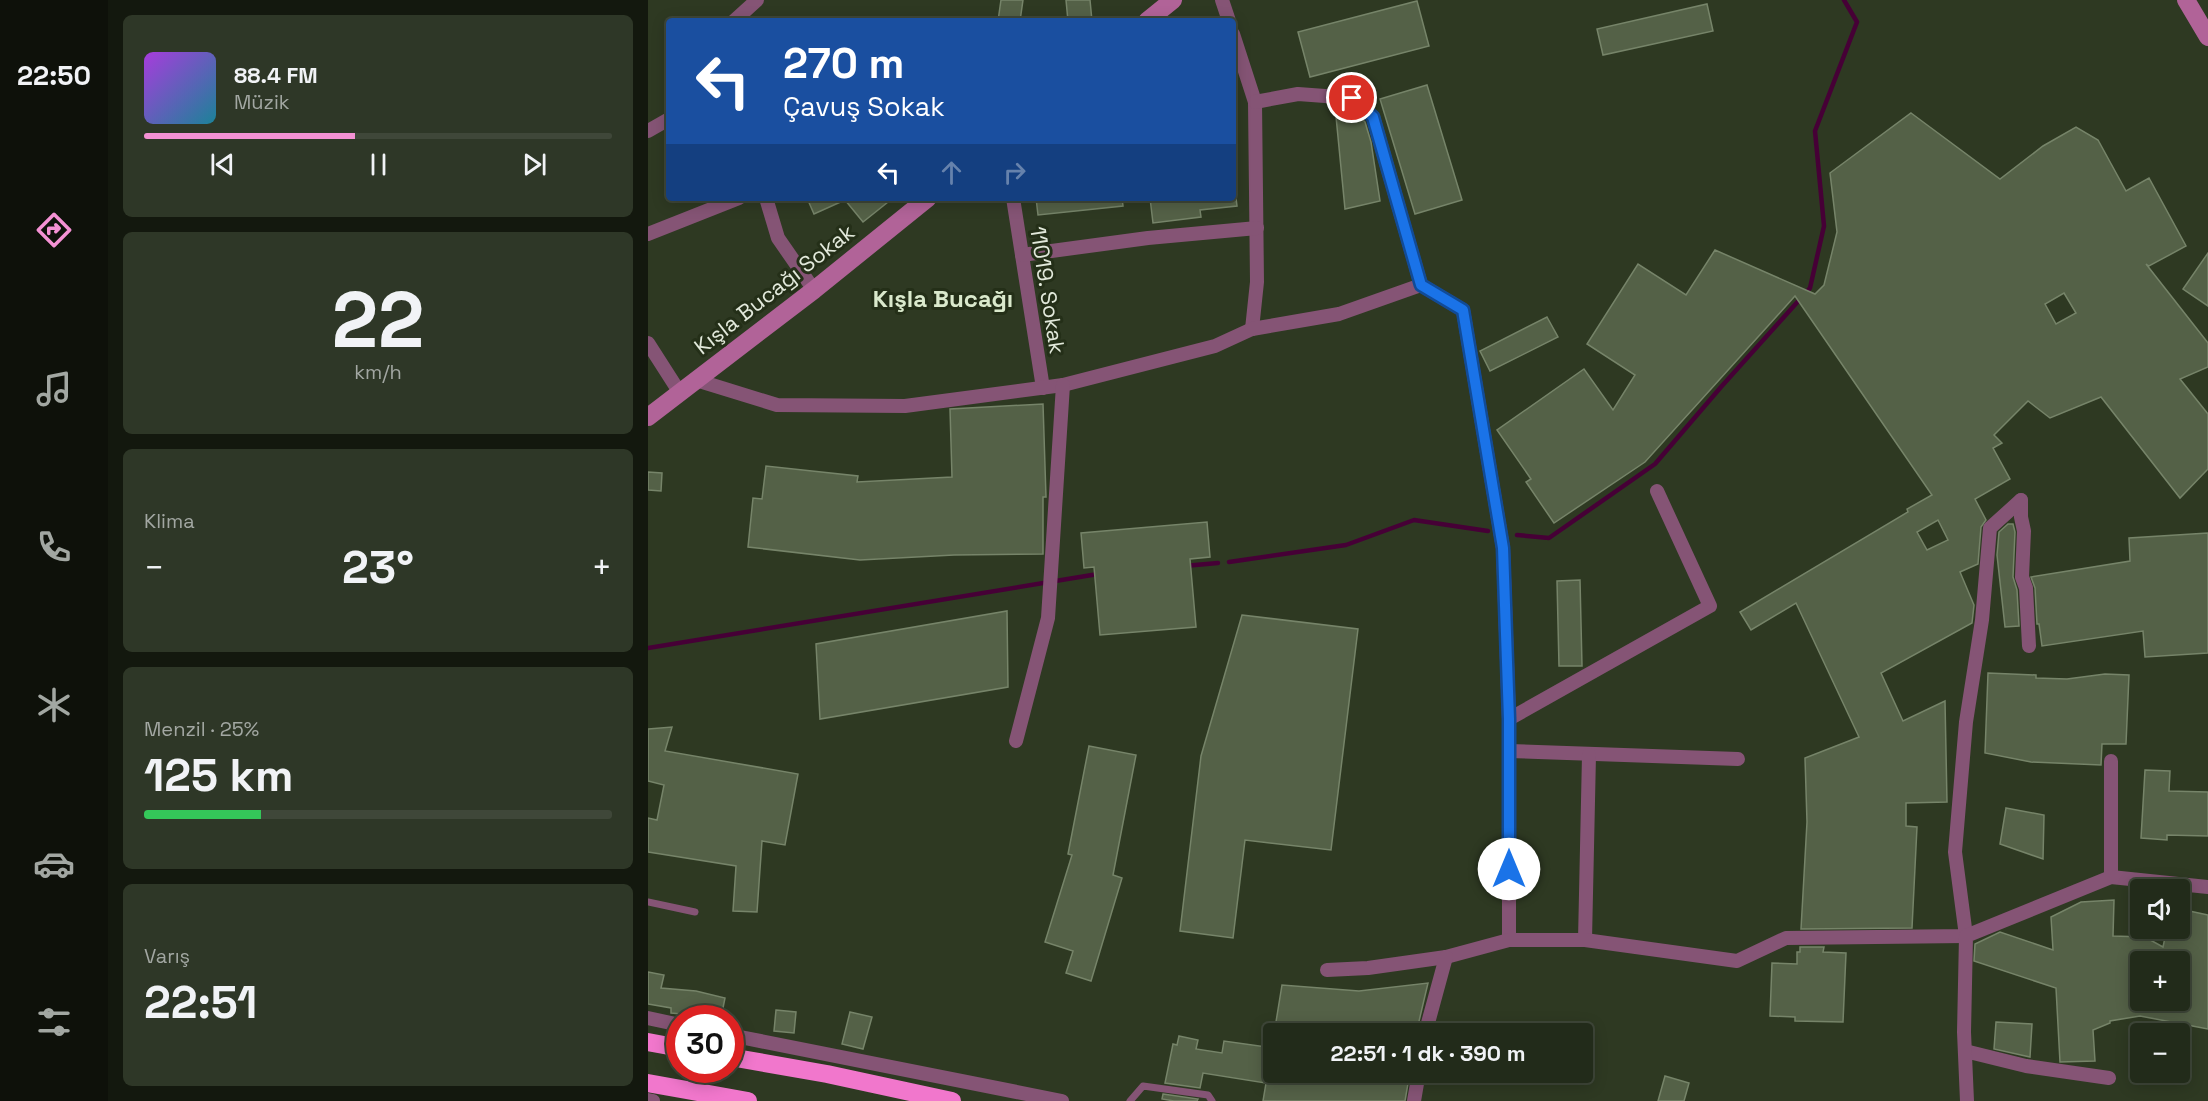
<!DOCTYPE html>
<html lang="tr">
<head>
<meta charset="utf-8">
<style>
	:root { --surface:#222b1a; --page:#2e3727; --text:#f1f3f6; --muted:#a2a7a2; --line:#3f4739; --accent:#f491d4 }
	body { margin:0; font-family:"Space Grotesk",sans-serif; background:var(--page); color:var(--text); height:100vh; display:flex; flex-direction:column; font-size:22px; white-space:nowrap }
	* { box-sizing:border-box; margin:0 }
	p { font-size:20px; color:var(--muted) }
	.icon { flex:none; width:33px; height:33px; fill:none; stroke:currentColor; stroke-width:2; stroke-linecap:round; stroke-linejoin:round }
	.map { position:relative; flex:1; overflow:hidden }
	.side { display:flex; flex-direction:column; gap:15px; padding:15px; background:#13180e; width:540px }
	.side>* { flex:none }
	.top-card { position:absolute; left:18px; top:18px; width:570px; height:183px; border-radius:6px; box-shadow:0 3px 15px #0003,0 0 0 2px var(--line); background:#1a4fa0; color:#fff; overflow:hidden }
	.buttons { position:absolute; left:1482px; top:879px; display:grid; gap:12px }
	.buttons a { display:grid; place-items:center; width:60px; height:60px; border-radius:6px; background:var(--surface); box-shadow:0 3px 15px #0003,0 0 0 2px var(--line); font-size:30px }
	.speed { position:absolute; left:18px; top:1005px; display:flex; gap:12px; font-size:30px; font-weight:700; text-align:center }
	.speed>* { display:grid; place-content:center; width:78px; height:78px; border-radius:50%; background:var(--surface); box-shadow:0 3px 15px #0003,0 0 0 2px var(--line); line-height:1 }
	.speed .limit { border:9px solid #d22; background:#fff; color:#111 }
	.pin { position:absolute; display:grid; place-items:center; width:51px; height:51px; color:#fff; margin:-26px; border:3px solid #fff; border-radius:50%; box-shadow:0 2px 6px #0007 }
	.me { position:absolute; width:66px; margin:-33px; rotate:0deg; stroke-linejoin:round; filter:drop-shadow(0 0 4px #0008) }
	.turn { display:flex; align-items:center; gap:21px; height:126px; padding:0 18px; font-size:27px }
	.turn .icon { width:78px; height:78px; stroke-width:2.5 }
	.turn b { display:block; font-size:42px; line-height:51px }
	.lanes { display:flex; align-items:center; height:57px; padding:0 18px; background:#0003; justify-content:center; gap:30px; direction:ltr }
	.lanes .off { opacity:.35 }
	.big { font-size:45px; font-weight:700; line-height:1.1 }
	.side .card { flex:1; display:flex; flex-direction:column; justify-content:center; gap:9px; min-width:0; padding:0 21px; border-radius:9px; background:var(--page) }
	.side .dial { align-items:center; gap:0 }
	.dial b { font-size:78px; line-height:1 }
	.song { display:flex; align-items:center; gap:18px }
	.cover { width:72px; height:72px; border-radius:9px; background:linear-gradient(135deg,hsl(280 70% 55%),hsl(190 70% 35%)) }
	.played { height:6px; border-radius:3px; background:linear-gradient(90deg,var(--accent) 45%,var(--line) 45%) }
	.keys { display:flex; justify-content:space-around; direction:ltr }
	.heat { display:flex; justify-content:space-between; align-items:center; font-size:33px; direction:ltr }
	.charge { height:9px; border-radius:4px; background:linear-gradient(90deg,#34c759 25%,var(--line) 0) }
	.trip { position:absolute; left:615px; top:1023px; width:330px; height:60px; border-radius:6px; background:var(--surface); box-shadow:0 3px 15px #0003,0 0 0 2px var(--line); font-weight:700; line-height:60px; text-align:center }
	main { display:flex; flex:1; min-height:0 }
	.tab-bar { display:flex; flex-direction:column; width:108px; justify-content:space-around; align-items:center; background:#0e110a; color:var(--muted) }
	.tab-bar .icon { width:42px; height:42px }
	.tab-bar .active { color:var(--accent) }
	.tab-bar b { font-size:27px; color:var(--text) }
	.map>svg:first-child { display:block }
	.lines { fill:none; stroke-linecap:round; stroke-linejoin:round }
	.stream { stroke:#460036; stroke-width:4.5 }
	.building { fill:#546147; stroke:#768469; stroke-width:1.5; fill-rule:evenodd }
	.lane { stroke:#855475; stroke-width:7 }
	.street { stroke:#855475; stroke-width:14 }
	.secondary { stroke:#b16398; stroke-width:18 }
	.highway { stroke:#f177cc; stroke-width:18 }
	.route-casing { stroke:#114b97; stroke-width:15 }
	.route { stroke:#1a73e8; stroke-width:10 }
	.labels { text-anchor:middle; stroke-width:6; stroke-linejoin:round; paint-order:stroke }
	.street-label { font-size:22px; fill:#e2e9db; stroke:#242f18 }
	.neighbourhood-label { font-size:24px; font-weight:bold; fill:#dae9cc; stroke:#242f18 }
</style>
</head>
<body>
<main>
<nav class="tab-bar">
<b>22:50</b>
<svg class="icon active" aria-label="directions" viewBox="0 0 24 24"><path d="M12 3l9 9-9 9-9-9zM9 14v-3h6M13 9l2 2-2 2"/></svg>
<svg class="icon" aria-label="music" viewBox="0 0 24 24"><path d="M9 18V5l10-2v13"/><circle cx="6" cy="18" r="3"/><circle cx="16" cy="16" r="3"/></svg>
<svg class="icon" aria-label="phone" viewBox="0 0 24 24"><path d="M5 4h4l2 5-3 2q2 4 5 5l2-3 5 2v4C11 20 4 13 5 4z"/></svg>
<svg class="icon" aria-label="climate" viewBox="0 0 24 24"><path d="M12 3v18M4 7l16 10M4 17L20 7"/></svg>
<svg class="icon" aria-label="car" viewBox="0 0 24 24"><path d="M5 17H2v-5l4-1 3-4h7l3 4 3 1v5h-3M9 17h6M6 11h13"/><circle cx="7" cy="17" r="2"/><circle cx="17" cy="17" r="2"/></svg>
<svg class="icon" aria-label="filters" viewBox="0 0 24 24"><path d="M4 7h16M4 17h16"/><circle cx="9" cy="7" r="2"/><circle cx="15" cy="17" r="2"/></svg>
</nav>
<section class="side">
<div class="card">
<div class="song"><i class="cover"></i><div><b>88.4 FM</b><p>Müzik</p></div></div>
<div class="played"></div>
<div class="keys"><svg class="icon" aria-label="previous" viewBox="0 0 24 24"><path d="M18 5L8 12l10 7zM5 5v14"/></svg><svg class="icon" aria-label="pause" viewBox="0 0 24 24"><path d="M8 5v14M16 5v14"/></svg><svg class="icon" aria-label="next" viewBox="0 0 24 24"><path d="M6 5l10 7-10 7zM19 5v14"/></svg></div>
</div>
<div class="card dial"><b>22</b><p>km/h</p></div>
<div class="card"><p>Klima</p>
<div class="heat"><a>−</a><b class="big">23°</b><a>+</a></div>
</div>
<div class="card"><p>Menzil · 25%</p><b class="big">125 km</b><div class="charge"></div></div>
<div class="card"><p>Varış</p><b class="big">22:51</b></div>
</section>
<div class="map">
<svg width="1560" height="1101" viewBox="0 0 1560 1101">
	<rect width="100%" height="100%" fill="#2e3922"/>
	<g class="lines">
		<g class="stream">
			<polyline points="869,535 901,538 1007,464 1073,387 1162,288 1176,226 1167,131 1209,22 1196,0"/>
			<polyline points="581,562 698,545 766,520 840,531"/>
			<polyline points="536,566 570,563"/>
			<polyline points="0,648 450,574"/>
		</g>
	</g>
	<g class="building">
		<polygon points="353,0 375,0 372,21 350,21"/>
		<polygon points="418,0 442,0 444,21 420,21"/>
		<polygon points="769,1 781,46 662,77 650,32"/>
		<polygon points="1059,4 1065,31 955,55 949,29"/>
		<polygon points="779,85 814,200 767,214 732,99"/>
		<polygon points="687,106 700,107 717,122 723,142 732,201 697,209"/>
		<path d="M 1263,113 L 1352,179 L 1395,146 L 1428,127 L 1450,140 L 1478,191 L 1501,178 L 1538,246 L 1501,266 L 1498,264 L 1560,343 L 1560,367 L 1532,379 L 1560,414 L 1560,469 L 1532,498 L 1453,397 L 1402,418 L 1380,401 L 1346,435 L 1354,443 L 1345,448 L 1362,479 L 1327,499 L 1338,520 L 1333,527 L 1330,564 L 1312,572 L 1326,605 L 1324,623 L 1233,673 L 1255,721 L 1297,701 L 1299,802 L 1258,803 L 1258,826 L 1269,827 L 1264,928 L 1153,929 L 1159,822 L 1157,758 L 1211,737 L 1148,603 L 1103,630 L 1092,612 L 1260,512 L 1259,509 L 1284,495 L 1147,296 L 997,462 L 906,523 L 878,482 L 883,479 L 849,430 L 936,369 L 965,410 L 987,375 L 939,344 L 990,264 L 1038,295 L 1067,250 L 1167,294 L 1176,285 L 1189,232 L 1182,173 ZM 1416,293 L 1428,313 L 1408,324 L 1397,304 ZM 1290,520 L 1300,540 L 1279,550 L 1269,532 Z"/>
		<polygon points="159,198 245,198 215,222 197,200 166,214"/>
		<polygon points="388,198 474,198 475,206 390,215"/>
		<polygon points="502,198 588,198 589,206 552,210 553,217 505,223"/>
		<polygon points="1560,253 1560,306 1535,289"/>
		<polygon points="899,317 910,337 842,371 832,351"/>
		<polygon points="395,404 398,497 395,497 395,554 306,555 212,560 100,547 105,498 114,499 118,466 210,476 209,482 304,477 302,409"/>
		<polygon points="0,472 14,473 13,491 0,490"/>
		<polygon points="559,522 562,557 542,559 548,627 452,635 446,567 436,568 433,533"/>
		<polygon points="1360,524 1365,524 1367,532 1365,577 1369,590 1371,626 1357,627 1349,555 1351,532"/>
		<polygon points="1560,533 1560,653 1497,657 1495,631 1394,646 1391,624 1389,624 1387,588 1383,577 1482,561 1481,538"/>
		<polygon points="932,580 934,666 911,666 909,581"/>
		<polygon points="359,611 360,687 172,719 168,644"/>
		<polygon points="594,615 710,629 683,850 597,840 585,938 532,931 553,756"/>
		<polygon points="1340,673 1388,675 1388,678 1419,679 1457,674 1481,675 1478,744 1454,744 1453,765 1383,762 1337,753"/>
		<polygon points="24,727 17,751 150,774 137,845 114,841 109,912 85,911 88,866 0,852 0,818 9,820 16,785 0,781 0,729"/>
		<polygon points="441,746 488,755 465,875 474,878 443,981 418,973 425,951 397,942 424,855 420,854"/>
		<polygon points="1497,770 1522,771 1521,791 1560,792 1560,836 1519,835 1519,840 1493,838"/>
		<polygon points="1358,808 1396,815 1395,859 1352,844"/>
		<path d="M 1466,900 L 1465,936 L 1497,937 L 1515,947 L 1519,928 L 1532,928 L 1532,909 L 1560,915 L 1560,1029 L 1492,1016 L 1462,1021 L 1462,1023 L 1445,1030 L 1447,1061 L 1412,1062 L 1408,988 L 1326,961 L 1327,944 L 1352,932 L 1405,950 L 1403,917 L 1433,902 ZM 1492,962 L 1532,962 L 1532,1000 L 1492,1000 Z"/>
		<polygon points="1152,947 1176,947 1175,952 1198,953 1195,1022 1147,1021 1147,1017 1122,1016 1124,963 1149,964 1149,952 1152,952"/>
		<polygon points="0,972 16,975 13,988 48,991 77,998 73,1018 46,1013 45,1015 23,1013 23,1008 0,1004"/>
		<polygon points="780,983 768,1034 626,1034 634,985 711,991"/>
		<polygon points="128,1010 148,1012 146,1033 126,1031"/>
		<polygon points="202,1012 224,1017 215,1049 194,1044"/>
		<polygon points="1348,1022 1384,1024 1382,1057 1346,1049"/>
		<polygon points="531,1036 550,1040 548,1049 574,1053 576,1041 626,1048 626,1072 762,1072 757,1101 615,1101 618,1083 555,1073 552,1088 517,1083 525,1044 529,1045"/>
		<polygon points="1017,1076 1041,1083 1036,1101 1010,1101"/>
		<polygon points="515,1094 550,1099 549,1101 526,1101 514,1099"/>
	</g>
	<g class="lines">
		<g class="lane">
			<polyline points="0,902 47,912"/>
			<polyline points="482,1101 495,1086 560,1095 564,1101"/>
		</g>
		<g class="street">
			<polyline points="574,0 581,21"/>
			<polyline points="86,21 109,0"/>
			<polyline points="585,34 607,102 609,282 604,329"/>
			<polyline points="607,102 650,94 704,98 725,117 773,285 815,310 855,548 861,719 861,940"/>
			<polyline points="0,131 21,119"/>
			<polyline points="118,198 130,238 166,290"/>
			<polyline points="365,198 395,388"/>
			<polyline points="0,234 91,198"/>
			<polyline points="374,255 500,238 609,228"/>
			<polyline points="0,343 32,393"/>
			<polyline points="48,380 129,405 257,406 415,385 567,346 604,329 691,314 773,285"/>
			<polyline points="1373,500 1373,517 1376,531 1374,577 1378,588 1381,646"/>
			<polyline points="861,719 1062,606 1009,491"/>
			<polyline points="368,741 400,618 415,385"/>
			<polyline points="861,751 1090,759"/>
			<polyline points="1463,877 1463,761"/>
			<polyline points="937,940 941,755"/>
			<polyline points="679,970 720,968 798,957 861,940 937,940 1089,961 1138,938 1318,936 1307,852 1318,722 1334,620 1342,528 1373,500"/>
			<polyline points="0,1018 32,1025"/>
			<polyline points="777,1034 798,957"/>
			<polyline points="82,1035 414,1101"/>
			<polyline points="1317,1051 1378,1066 1461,1078"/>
			<polyline points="0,1100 5,1101"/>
			<polyline points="766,1101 771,1072"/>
			<polyline points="1319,1101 1316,1032 1318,936 1463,877 1560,887"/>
		</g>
		<g class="secondary">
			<polyline points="1538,0 1560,37"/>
			<polyline points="499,21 525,0"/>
			<polyline points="0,417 166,290 280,198"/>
		</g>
		<g class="highway">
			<polyline points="0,1042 32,1048"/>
			<polyline points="82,1057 179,1074 304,1101"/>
			<polyline points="0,1083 100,1101"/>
		</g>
	</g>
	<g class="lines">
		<defs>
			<polyline id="route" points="704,98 725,117 773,285 815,310 855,548 861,719 861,869"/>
		</defs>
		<use href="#route" class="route-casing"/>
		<use href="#route" class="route"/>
	</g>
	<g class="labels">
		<g class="street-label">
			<text transform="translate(126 289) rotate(-38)" y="8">Kışla Bucağı Sokak</text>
			<text transform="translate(400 290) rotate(81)" y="8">11019. Sokak</text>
		</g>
		<g class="neighbourhood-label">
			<text x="295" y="307">Kışla Bucağı</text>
		</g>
	</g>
</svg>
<div class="buttons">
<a><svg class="icon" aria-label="sound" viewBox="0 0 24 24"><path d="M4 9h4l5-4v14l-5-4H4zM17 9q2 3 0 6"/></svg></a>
<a>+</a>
<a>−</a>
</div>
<div class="speed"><div class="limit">30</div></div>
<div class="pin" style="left:704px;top:98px;background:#d93025"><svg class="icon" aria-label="arrive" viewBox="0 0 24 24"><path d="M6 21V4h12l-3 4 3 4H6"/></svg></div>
<svg class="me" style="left:861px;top:869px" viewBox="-20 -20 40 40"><circle r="19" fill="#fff"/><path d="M0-13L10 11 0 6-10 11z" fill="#1a73e8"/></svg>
<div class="trip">22:51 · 1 dk · 390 m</div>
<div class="top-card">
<div class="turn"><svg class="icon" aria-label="left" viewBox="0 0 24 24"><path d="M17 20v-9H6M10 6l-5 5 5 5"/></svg><div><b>270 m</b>Çavuş Sokak</div></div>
<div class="lanes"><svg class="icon" aria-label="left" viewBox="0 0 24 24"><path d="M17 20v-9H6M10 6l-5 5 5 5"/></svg><svg class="icon off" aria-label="ahead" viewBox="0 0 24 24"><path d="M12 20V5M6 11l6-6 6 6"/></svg><svg class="icon off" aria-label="right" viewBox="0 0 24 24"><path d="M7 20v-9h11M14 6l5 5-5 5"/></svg></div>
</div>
</div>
</main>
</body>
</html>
